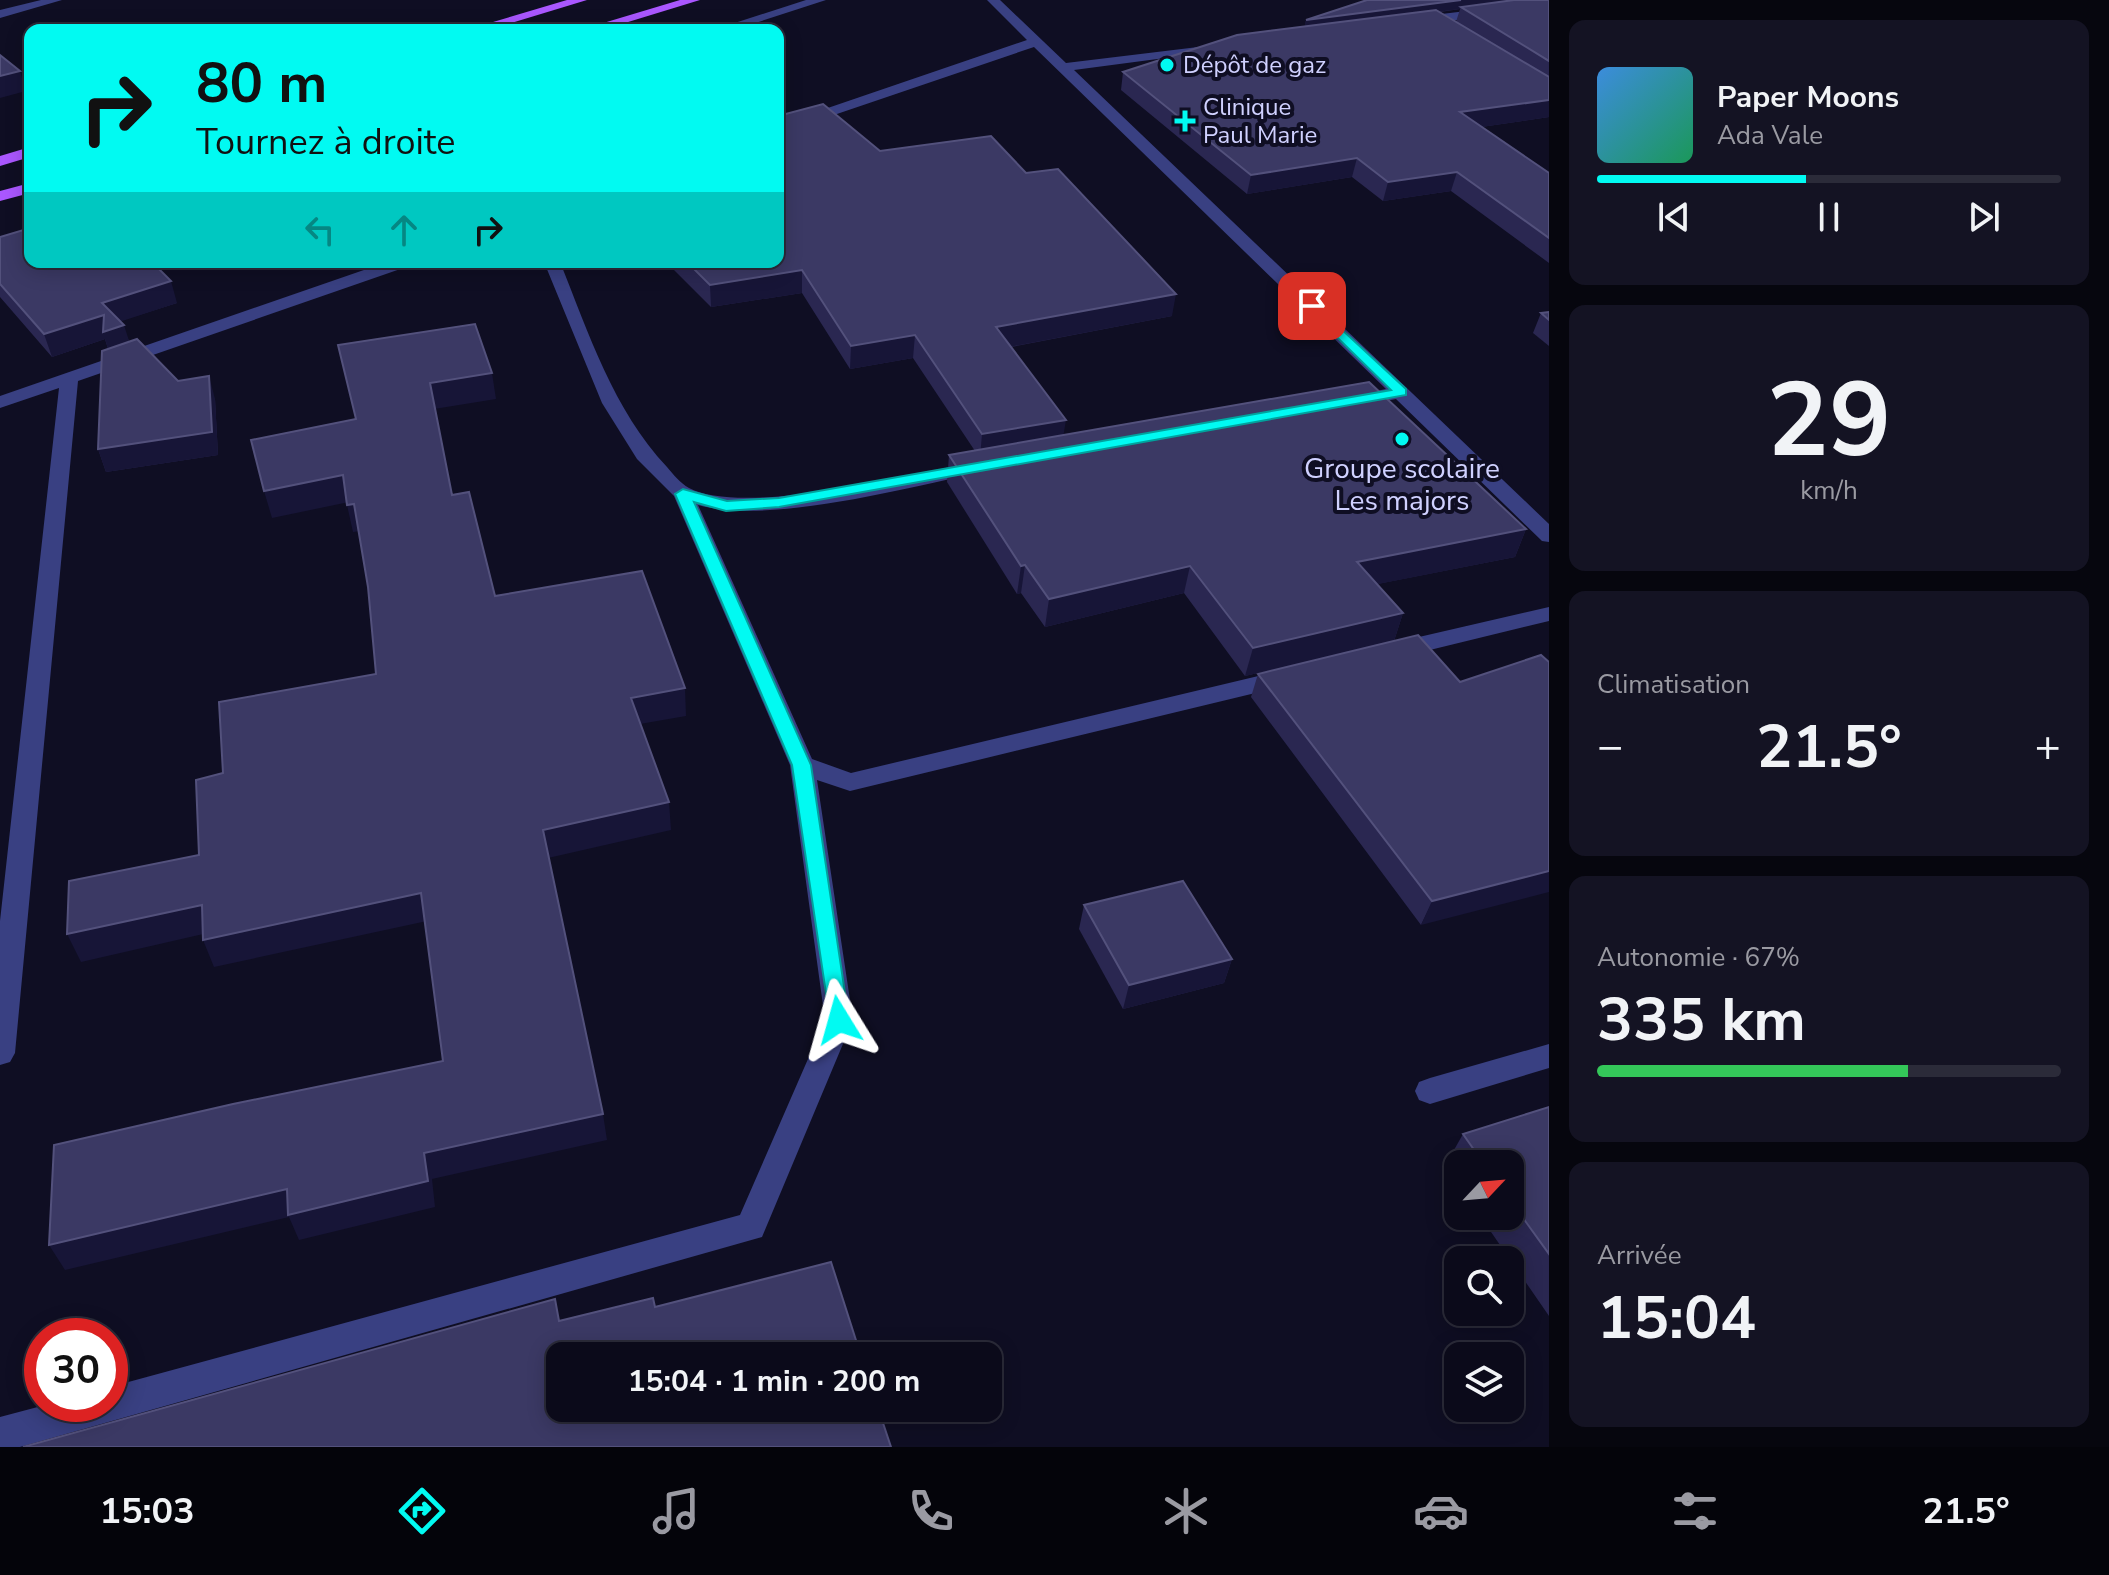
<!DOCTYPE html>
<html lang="fr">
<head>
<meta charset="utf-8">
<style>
	:root { --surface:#0b0a1a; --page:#141323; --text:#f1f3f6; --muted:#9a9aa2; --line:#2b2b39; --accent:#01faf2 }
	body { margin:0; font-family:"Nunito Sans",sans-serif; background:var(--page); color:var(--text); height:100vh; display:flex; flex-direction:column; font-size:30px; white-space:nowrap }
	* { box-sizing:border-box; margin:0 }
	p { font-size:26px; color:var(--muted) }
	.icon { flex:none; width:44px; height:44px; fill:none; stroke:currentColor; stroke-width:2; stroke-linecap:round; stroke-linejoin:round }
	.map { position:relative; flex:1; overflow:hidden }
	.side { display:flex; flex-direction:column; gap:20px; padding:20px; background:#06060e; width:560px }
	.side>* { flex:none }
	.top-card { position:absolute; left:24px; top:24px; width:760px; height:244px; border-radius:16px; box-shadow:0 4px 20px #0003,0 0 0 2px var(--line); background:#01faf2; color:#111; overflow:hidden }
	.needle { width:52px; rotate:64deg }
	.buttons { position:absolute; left:1444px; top:1150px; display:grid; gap:16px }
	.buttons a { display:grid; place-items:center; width:80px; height:80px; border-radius:16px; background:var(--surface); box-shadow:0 4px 20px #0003,0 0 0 2px var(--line); font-size:40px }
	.speed { position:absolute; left:24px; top:1318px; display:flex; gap:16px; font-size:40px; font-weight:700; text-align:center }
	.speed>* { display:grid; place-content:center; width:104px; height:104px; border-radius:50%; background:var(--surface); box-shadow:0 4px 20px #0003,0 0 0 2px var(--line); line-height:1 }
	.speed .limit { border:12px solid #d22; background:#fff; color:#111 }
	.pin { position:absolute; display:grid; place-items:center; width:68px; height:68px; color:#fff; margin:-34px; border-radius:16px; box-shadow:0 4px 12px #0006 }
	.me { position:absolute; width:88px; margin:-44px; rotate:352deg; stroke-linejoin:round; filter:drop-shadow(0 0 6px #0008) }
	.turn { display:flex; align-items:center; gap:28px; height:168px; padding:0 40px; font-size:36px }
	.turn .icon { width:104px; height:104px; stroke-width:2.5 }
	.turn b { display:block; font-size:56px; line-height:68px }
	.lanes { display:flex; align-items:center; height:76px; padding:0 40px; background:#0003; justify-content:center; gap:40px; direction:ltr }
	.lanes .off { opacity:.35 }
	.big { font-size:60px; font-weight:700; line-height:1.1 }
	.side .card { flex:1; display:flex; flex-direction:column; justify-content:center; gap:12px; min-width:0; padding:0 28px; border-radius:16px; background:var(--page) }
	.side .dial { align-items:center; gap:0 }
	.dial b { font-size:104px; line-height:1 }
	.song { display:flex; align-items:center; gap:24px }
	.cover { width:96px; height:96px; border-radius:12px; background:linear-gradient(135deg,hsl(210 70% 55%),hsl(150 70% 35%)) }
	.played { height:8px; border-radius:4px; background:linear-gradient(90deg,var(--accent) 45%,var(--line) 45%) }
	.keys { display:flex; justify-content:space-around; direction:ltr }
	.heat { display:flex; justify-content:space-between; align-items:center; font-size:44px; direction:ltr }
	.charge { height:12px; border-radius:6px; background:linear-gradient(90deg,#34c759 67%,var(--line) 0) }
	.trip { position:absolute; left:546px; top:1342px; width:456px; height:80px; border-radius:16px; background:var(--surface); box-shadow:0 4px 20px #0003,0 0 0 2px var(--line); font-weight:700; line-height:80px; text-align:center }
	.dock { display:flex; height:128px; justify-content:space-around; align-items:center; background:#04040a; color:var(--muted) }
	.dock .icon { width:56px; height:56px }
	.dock .active { color:var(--accent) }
	.dock b { font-size:36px; color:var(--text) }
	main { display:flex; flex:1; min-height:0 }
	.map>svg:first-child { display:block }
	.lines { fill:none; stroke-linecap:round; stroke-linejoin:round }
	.street { fill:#394082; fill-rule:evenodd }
	.primary { fill:#aa57ff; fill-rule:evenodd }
	.wall { fill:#2a2751; fill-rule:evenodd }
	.shaded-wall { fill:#171537 }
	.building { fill:#3b3964; stroke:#53517c; stroke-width:2 }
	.route { fill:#01faf2; stroke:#01a29d; stroke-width:2 }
	.poi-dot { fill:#01faf2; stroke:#0f0e23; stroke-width:3 }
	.labels { text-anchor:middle; stroke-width:8; stroke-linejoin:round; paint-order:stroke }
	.far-poi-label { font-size:24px; fill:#d0d1ff; stroke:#0f0e23; text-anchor:start }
	.poi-label { font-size:28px; fill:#d0d1ff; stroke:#0f0e23 }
</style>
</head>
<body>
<main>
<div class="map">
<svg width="1549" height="1447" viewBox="0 0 1549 1447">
	<rect width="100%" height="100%" fill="#0f0e23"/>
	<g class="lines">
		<g class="street">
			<polygon points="41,0 62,0 0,18 0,10"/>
			<polygon points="806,0 826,0 734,30 713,30"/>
			<polygon points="987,0 1000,0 1066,63 1223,44 1223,50 1218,51 1074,70 1549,524 1549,542 1542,541 1396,399 1353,407 1346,405 1344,401 1346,397 1386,389 1034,47 778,134 778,125 1027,40"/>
			<polygon points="1549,1 1549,9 1417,25 1410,21 1417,17"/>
			<polygon points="387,262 411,262 409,266 78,381 15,1053 10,1062 0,1065 0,921 59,388 0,408 0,396"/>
			<path d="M 544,262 L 560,262 C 589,334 613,409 667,467 C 673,474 680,483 689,488 C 744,517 915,474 978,461 L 988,467 L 978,473 C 905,488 768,525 698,505 L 812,759 L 851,773 L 1284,670 L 1292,672 L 1296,678 L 1292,684 L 1284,686 L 850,791 L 817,780 L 853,1020 L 762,1237 L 20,1447 L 0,1447 L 0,1417 L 49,1404 L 110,1404 L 110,1387 L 740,1215 L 825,1020 L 790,765 L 674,496 L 637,459 L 602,403 Z"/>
			<polygon points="1549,607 1549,621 1393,659 1385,656 1382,651 1385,646 1393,643"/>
			<polygon points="1549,1044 1549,1068 1430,1104 1419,1100 1415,1091 1419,1082 1430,1078"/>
		</g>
		<g class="primary">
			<polygon points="567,0 587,0 488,30 466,30"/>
			<polygon points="680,0 700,0 602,30 580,30"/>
			<polygon points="30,147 30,157 0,166 0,156"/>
			<polygon points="30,183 30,193 0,201 0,191"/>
		</g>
	</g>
	<g class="wall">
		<path d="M 1549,0 L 1549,117 L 1481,127 L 1549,173 L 1549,263 L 1451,191 L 1383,201 L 1352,177 L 1247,194 L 1121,90 L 1123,72 L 1305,26 L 1306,20 ZM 1460,9 L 1456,22 L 1440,12 Z"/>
		<polygon points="880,151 1026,173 1172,316 1011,347 1064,435 1526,529 1515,557 1377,584 1403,613 1394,641 1460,682 1549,662 1421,925 1251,697 1258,674 1342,653 1245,676 1184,593 1045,627 1021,593 1017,594 947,482 949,455 975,451 913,358 850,369 802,293 711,307 666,262 778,262"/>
		<polygon points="0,237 177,303 120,321 129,341 178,381 215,399 218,455 106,472 98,449 108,349 105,339 52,357 0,297"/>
		<polygon points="1549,312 1549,346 1533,333 1541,313"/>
		<polygon points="1084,905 1232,959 1224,983 1123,1009 1079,929"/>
		<polygon points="1549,1107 1549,1316 1480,1216 1510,1216 1510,1164 1458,1164 1458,1185 1445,1166 1463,1134"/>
	</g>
	<g class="shaded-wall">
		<polygon points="1461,0 1517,0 1461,7 1460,9 1304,29 1306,20"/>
		<polygon points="20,71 26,91 0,98 0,76"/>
		<polygon points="1549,100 1549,117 1454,131 1460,112"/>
		<polygon points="1357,158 1352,177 1247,194 1251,175"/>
		<polygon points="1457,172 1451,191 1383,201 1388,182"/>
		<polygon points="802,270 802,293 711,307 710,285"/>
		<polygon points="171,281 177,303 110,325 102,303"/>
		<polygon points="1176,294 1172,316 993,350 996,327"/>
		<polygon points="104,315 124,325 131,347 110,355 105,339 52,357 44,334"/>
		<polygon points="915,335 913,358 850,369 851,346"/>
		<polygon points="492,373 496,399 434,409 430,383"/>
		<polygon points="209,376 215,399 218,455 106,472 98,449"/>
		<polygon points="1066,420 1062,444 980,458 982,434"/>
		<polygon points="343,475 349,502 272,518 264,491"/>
		<polygon points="354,504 360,531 353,532 347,505"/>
		<polygon points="1526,529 1515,557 1348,590 1357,562"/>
		<polygon points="1025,565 1021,593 1017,594 1021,566"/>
		<polygon points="1190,566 1184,593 1045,627 1049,599"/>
		<polygon points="1403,613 1394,641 1245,676 1253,648"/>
		<polygon points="685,688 686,716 634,725 631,698"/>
		<polygon points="669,802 671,830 548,858 543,830"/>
		<polygon points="1549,871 1549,892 1421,925 1432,901"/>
		<polygon points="421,893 427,921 214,967 203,940"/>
		<polygon points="202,905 212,932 81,962 67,934"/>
		<polygon points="1232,959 1224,983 1123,1009 1129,985"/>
		<polygon points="603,1114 607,1140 432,1179 435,1207 299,1240 289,1217 65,1270 49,1245 424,1153"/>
	</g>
	<g class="building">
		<polygon points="1367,0 1461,0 1306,20"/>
		<polygon points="1514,0 1549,0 1549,61 1461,7"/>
		<polygon points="1436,10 1549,77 1549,100 1460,112 1549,173 1549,238 1457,172 1388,182 1357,158 1251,175 1123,72 1237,35"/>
		<polygon points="0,55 20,71 0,76"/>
		<polygon points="823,104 880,151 991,136 1026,173 1058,169 1176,294 996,327 1066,420 982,434 915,335 851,346 802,270 710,285 687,262 778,262 778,116"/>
		<polygon points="30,228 30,262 152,262 171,281 102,303 124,325 103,332 104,315 44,334 0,284 0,237"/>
		<polygon points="1549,312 1549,320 1541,313"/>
		<polygon points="475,324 492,373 430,383 452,495 469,492 495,596 642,571 685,688 631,698 669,802 543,830 603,1114 424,1153 428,1181 288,1215 287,1189 49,1245 54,1145 233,1104 443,1061 421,893 203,940 202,905 67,934 69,881 199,855 196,780 223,773 219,702 376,674 368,587 354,504 347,505 343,475 264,491 251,440 356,419 338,345"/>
		<polygon points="137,339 178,381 209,376 212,432 98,449 102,351"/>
		<polygon points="1369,382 1526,529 1357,562 1403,613 1253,648 1190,566 1049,599 1025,565 1021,566 949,455"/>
		<polygon points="1418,635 1460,682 1541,655 1549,662 1549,871 1432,901 1258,674"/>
		<polygon points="1183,881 1232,959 1129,985 1084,905"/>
		<polygon points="1549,1107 1549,1254 1510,1200 1510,1164 1484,1164 1463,1134"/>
		<polygon points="831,1262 861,1356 560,1356 560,1408 878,1408 891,1447 23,1447 555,1299 559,1321 653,1298 655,1307"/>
	</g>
	<polygon class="route" points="1312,302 1406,389 1406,395 779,507 726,511 694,502 811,765 849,1020 846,1027 839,1029 831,1027 792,765 675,494 683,489 727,501 779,498 1391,390 1307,308 1305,306"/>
	<g class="poi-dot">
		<circle cx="1167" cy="65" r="8"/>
		<path d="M1181 109h8v8h8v8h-8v8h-8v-8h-8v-8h8z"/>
		<circle cx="1402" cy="439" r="8"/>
	</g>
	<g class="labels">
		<g class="far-poi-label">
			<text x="1183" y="73">Dépôt de gaz</text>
			<text x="1203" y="115">Clinique<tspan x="1203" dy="28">Paul Marie</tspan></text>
		</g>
		<g class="poi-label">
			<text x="1402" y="478">Groupe scolaire<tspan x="1402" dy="32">Les majors</tspan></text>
		</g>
	</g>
</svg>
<div class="buttons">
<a><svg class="needle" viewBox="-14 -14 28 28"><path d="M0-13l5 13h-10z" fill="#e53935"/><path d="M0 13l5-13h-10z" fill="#9a9aa2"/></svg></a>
<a><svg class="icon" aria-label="search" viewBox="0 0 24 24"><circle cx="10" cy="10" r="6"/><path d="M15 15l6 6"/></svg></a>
<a><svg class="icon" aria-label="layers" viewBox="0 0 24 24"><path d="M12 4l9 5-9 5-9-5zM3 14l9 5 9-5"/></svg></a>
</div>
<div class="speed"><div class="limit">30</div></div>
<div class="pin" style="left:1312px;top:306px;background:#d93025"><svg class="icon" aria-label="arrive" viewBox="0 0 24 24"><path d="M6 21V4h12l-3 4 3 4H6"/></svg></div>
<svg class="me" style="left:839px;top:1020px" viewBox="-20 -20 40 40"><path d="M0-17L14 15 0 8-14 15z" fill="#01faf2" stroke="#fff" stroke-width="4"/></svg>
<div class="trip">15:04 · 1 min · 200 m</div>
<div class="top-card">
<div class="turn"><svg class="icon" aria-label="right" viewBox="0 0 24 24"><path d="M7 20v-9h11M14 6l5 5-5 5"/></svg><div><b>80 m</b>Tournez à droite</div></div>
<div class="lanes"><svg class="icon off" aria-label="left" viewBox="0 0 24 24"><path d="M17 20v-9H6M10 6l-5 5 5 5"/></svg><svg class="icon off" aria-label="ahead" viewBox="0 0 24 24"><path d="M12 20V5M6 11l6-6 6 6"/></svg><svg class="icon" aria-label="right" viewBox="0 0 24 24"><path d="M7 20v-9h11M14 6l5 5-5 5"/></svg></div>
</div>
</div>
<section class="side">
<div class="card">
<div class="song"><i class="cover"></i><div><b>Paper Moons</b><p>Ada Vale</p></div></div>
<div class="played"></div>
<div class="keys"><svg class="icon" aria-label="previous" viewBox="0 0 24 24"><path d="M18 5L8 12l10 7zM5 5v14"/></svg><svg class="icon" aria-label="pause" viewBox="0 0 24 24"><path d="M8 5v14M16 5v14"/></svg><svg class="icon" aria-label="next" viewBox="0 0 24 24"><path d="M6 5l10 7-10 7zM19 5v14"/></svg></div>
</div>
<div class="card dial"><b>29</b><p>km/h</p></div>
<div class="card"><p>Climatisation</p>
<div class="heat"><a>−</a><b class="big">21.5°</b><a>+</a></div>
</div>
<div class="card"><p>Autonomie · 67%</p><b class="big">335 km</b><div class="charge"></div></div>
<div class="card"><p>Arrivée</p><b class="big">15:04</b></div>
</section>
</main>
<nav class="dock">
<b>15:03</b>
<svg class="icon active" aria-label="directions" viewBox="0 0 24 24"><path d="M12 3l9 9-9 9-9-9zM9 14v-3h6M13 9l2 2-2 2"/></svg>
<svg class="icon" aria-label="music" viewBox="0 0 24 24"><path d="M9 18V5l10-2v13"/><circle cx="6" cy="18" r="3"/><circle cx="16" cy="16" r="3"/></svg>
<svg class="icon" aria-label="phone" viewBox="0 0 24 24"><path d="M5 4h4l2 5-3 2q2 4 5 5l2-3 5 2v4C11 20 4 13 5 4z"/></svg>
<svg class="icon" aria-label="climate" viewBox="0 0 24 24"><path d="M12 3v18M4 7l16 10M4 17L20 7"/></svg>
<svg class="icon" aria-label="car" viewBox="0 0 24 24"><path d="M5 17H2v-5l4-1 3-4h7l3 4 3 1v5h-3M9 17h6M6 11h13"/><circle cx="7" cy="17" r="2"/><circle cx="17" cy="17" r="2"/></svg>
<svg class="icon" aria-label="filters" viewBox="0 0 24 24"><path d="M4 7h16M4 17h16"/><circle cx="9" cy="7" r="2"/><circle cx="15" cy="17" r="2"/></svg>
<b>21.5°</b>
</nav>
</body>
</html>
